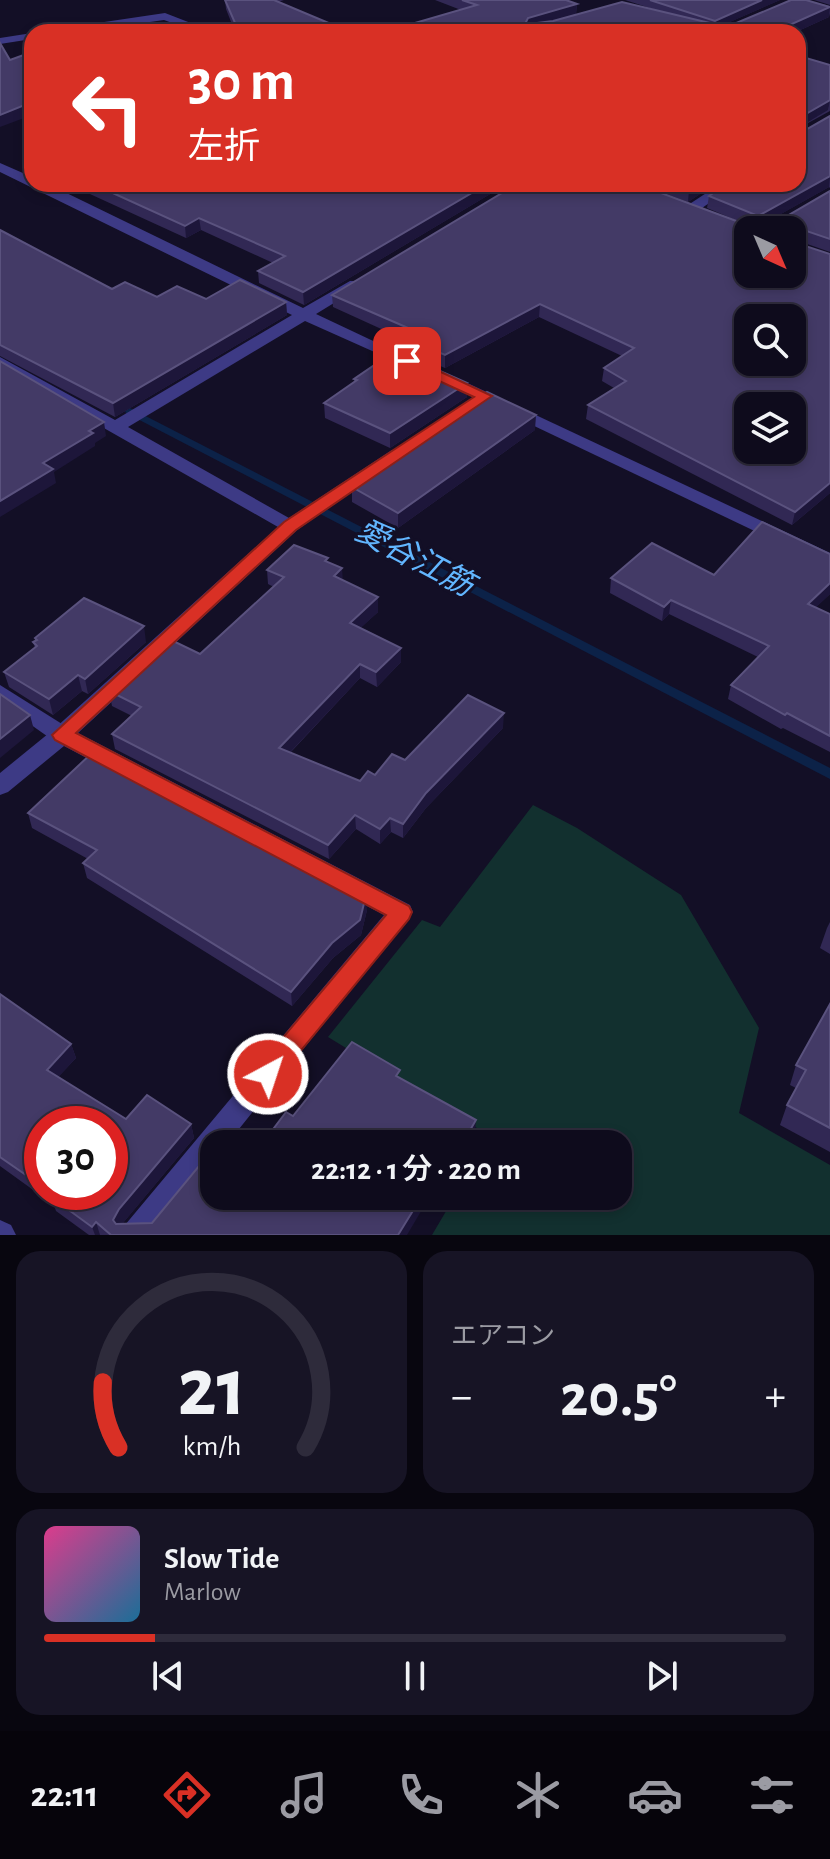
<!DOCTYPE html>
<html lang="ja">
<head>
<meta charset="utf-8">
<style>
	:root { --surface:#0e0b1c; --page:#171425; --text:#f1f3f6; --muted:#9b9ba3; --line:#2e2b3b; --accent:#d93025 }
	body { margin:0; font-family:"Alegreya Sans","Noto Sans JP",sans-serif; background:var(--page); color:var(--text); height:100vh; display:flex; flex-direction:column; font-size:30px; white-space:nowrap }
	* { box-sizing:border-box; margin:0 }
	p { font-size:26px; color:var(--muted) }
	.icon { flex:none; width:44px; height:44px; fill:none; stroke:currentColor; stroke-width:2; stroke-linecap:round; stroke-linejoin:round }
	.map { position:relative; height:1235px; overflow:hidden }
	.panel { display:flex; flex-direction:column; gap:16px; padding:16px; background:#08060f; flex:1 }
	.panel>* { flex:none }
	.banner { position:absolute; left:24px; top:24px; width:782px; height:168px; border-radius:24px; box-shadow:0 4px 12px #0003,0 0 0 2px var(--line); background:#d93025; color:#fff; overflow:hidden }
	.needle { width:52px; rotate:136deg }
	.controls { position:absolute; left:734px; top:216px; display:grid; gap:16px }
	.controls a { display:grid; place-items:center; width:72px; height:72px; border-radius:16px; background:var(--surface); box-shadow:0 4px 12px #0003,0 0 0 2px var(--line); font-size:40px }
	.speed { position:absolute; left:24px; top:1106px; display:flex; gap:16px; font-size:40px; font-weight:700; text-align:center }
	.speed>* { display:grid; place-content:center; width:104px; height:104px; border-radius:50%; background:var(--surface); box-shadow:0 4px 12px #0003,0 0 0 2px var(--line); line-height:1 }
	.speed .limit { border:12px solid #d22; background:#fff; color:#111 }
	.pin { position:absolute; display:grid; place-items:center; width:68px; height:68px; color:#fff; margin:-34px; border-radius:16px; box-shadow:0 4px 12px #0006 }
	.me { position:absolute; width:88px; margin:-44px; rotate:40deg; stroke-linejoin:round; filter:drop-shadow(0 0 6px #0008) }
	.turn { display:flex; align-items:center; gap:28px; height:168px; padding:0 32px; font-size:36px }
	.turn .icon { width:104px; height:104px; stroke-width:2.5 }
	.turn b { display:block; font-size:56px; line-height:68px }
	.big { font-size:60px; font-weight:600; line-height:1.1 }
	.panel .card { flex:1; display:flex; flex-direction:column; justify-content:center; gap:12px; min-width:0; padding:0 28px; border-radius:24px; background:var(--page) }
	.panel .dial { align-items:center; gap:0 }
	.dial svg { height:208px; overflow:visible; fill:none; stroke:var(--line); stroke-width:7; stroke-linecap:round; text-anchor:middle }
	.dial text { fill:var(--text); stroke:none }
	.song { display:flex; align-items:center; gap:24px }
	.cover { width:96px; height:96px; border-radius:12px; background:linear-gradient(135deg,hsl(330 70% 55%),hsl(200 70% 35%)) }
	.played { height:8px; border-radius:4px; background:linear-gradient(90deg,var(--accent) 15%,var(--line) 15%) }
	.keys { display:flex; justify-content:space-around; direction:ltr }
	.heat { display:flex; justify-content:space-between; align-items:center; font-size:44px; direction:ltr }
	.panel .tiles { flex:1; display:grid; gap:16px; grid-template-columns:1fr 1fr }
	.card:last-child { grid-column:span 2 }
	.trip { position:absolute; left:200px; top:1130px; width:432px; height:80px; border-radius:24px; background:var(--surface); box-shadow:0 4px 12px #0003,0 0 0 2px var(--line); font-weight:600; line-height:80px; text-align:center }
	.tabs { display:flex; height:128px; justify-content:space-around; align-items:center; background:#06040b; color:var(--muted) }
	.tabs .icon { width:56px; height:56px }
	.tabs .on { color:var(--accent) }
	.tabs b { font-size:36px; color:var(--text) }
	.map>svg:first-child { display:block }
	.green { fill:#12302f }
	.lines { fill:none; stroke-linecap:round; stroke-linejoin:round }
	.stream { fill:#0c2248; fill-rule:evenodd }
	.lane { fill:#3d3a85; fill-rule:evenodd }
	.street { fill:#3d3a85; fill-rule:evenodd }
	.wall { fill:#312854; fill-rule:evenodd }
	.shaded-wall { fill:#1d163a }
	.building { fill:#433a66; stroke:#5a527e; stroke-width:2; fill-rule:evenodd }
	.route { fill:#d93025; stroke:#8d1f18; stroke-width:2 }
	.labels { text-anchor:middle; stroke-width:6; stroke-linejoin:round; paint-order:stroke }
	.water-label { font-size:32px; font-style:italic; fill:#62b6ff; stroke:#130f26 }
</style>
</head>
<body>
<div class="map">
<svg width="830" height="1235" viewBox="0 0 830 1235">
	<rect width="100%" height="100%" fill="#130f26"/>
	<polygon class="green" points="533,805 577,828 681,895 759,1028 739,1113 830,1165 830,1235 432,1235 455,1196 618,1196 618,1144 486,1144 490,1136 328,1037 422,920 440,927"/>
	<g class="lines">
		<polygon class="stream" points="130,408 830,768 830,779 126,413 125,411"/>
		<polygon class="lane" points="0,685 70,729 73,735 70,741 54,741 0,703"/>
		<g class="street">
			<polygon points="165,13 214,32 197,32 164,20 80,32 51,32 57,29"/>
			<polygon points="32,33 32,39 0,44 0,38"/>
			<polygon points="0,163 32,177 32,184 48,184 303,308 350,281 360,281 360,287 316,314 422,364 420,367 408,367 305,321 128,427 289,518 392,450 398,449 407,454 297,530 78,733 410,905 413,912 227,1144 214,1144 214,1160 153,1235 120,1235 125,1225 384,915 64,746 8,792 0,795 0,773 54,729 278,527 0,369 0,357 115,420 292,315 0,172"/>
			<polygon points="720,184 736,184 695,213 685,213 685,207"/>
			<polygon points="444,372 830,553 830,567 438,380 436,377"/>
			<polygon points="0,1220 11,1225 16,1235 0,1235"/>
		</g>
	</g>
	<g class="wall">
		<polygon points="225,0 284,0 278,2 350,32 235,32 226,9"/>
		<polygon points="435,0 566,0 577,4 576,14 553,21 622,2 656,10 625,0 780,0 725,24 734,24 791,0 806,0 830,6 830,13 829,17 796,32 384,32 461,10"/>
		<polygon points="814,0 830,0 830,5"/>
		<polygon points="799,56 830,65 830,111 799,128 800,133 830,116 830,188 829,187 770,220 780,220 830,191 830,252 793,239 793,242 830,254 830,493 792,525 586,419 588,405 614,388 602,381 604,368 622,356 539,317 445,368 412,354 412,343 333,307 332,295 750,226 707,208 709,196 798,184"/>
		<polygon points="78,184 507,184 304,305 259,283 258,271 273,263 201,230 186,238 79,189"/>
		<polygon points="640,184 715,184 688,202"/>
		<polygon points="0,230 112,289 157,297 286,302 287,315 115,417 0,356"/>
		<polygon points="354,379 467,397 390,448 325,418 324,403 354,382"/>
		<polygon points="535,430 398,528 352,502 352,487 378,472 378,466"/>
		<polygon points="830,554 830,594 816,607 830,614 830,752 783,728 781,729 728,699 731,685 758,657 669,614 662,621 610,593 611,578 714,575"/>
		<polygon points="328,562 343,581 378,597 378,612 360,628 401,662 377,687 360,678 290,753 360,781 405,760 503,728 426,808 403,838 391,832 380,844 356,829 329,859 115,749 112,734 132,716 112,706 109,691 200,654 274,587 268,584 267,570"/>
		<polygon points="35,638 146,642 88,694 82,691 53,715 9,687 4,672 35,648 33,642 36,641"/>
		<polygon points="28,813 310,869 367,910 361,935 333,958 292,1006 87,878 83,863 88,859 32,828"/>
		<polygon points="830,922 830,954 820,948 827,928"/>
		<path d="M 0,994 L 71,1044 L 76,1058 L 58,1077 L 126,1119 L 191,1124 L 194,1138 L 122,1224 L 152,1223 L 214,1148 L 214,1144 L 407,1235 L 89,1235 L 56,1211 L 54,1205 L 0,1166 ZM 42,1124 L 110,1192 L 42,1192 Z"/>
		<polygon points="830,1004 830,1152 780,1125 787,1105 796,1088 790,1085 796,1065"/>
	</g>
	<g class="shaded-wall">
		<polygon points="762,0 780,0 714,29 715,21"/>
		<polygon points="577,4 576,14 527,29 526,22 528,18"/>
		<polygon points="830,7 829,17 796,32 774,32"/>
		<polygon points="830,100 828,110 798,128 799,118"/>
		<polygon points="32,102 32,115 0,127 0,115"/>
		<polygon points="830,176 829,187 756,228 758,216"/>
		<polygon points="487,184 507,184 304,305 303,292"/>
		<polygon points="698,184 715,184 688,202 689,190"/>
		<polygon points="199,218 201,230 186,238 185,226"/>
		<polygon points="286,302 287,315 115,417 113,403"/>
		<polygon points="540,304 539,317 445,368 445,355"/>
		<polygon points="467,383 467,397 390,448 390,433"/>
		<polygon points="536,415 535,430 398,528 398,513"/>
		<polygon points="104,422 106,436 95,443 95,446 54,472 56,483 0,517 0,501 43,463 89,431"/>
		<polygon points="830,483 830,493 792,525 795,512"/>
		<polygon points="342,568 343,582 334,576"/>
		<polygon points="830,583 830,594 805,618 808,604"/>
		<polygon points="378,597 378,612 350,638 350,623"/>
		<polygon points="671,600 669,614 662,621 664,607"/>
		<polygon points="144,626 146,642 88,694 85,679"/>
		<polygon points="401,648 401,662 377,687 376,672"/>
		<polygon points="360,664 360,678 280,763 279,748"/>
		<polygon points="78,675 82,691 53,715 49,699"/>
		<polygon points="504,713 503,728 426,808 403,838 403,824 426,793"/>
		<polygon points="30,715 34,730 0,758 0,739"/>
		<polygon points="355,815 356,829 329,859 328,845"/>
		<polygon points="390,818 391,832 380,844 380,829"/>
		<polygon points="366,895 367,910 361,935 333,958 292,1006 291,992"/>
		<polygon points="71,1044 76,1058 51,1085 47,1070"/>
		<polygon points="476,1120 475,1134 469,1144 462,1144"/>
		<polygon points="191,1124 194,1138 123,1223 117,1234 113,1220 119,1209"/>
		<polygon points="422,1196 430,1196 407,1235 398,1235"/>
		<polygon points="96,1222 100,1235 95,1235 92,1227"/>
	</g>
	<g class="building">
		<polygon points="225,0 274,0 350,32 239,32"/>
		<polygon points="462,0 566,0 577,4 528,18 526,22 529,24 553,21 622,2 714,24 734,24 791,0 806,0 830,7 774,32 384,32 477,5"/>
		<polygon points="650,0 762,0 715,21"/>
		<polygon points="0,43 10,60 32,52 32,102 0,115"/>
		<polygon points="798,54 799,56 830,65 830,100 799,118 800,133 830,116 830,176 758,216 709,196 726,184 798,184"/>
		<polygon points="93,184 487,184 303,292 258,271 285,256 199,218 185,226"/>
		<path d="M 517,184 L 637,184 L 750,226 L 758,220 L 780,220 L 830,191 L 830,239 L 795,227 L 791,230 L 748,230 L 748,274 L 792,274 L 792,234 L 793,242 L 830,254 L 830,483 L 795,512 L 588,405 L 626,381 L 604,368 L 634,348 L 540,304 L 445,355 L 412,341 L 422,334 L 332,295 ZM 748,318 L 792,318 L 792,362 L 748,362 ZM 748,406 L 792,406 L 792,450 L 748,450 Z"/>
		<polygon points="674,184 698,184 689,190"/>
		<polygon points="0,230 112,289 125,282 157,297 177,286 206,299 240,280 286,302 113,403 0,345"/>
		<polygon points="395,351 467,383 390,433 324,403 357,380 354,379"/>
		<polygon points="0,361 104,422 89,431 93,433 43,463 53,469 0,501"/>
		<polygon points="487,392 536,415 398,513 352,487 383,469 378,466"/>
		<polygon points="762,522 830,554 830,583 808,604 830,614 830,736 787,713 785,715 731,685 769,646 671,600 664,607 611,578 652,543 714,575"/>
		<polygon points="294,545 328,558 325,561 342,568 334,576 378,597 350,623 401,648 376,672 360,664 279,748 360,781 368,771 375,775 392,754 405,760 468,695 504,713 426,793 403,824 390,818 380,829 355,815 328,845 112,734 141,707 109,691 167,638 200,654 284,577 267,570"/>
		<polygon points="84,598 144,626 85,679 78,675 49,699 4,672 37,646 33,642 37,640 35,638"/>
		<polygon points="0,694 30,715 0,739"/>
		<polygon points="93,752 309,865 307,867 366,895 360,920 332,943 291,992 83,863 97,850 28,813"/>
		<polygon points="0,994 71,1044 47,1070 126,1119 147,1095 191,1124 119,1209 113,1220 116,1224 152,1223 214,1148 214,1140 221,1144 214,1144 214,1196 422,1196 398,1235 111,1235 96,1222 92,1227 51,1197 54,1194 51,1192 110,1192 110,1124 42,1124 42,1186 0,1157"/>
		<polygon points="830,1004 830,1128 787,1105 806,1070 796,1065"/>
		<polygon points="352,1042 400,1070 396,1076 476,1120 462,1144 262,1144 286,1112 293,1116"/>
	</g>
	<polygon class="route" points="407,356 492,396 296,530 76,733 409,906 412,912 409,919 276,1081 268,1085 259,1081 256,1074 259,1066 386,915 55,740 52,735 284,522 474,397 402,364 400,361"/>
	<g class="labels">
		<g class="water-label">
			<text transform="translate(415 557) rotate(28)" y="11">愛谷江筋</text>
		</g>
	</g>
</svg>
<div class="controls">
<a><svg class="needle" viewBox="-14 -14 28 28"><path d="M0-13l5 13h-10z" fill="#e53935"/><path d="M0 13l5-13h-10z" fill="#9b9ba3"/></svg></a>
<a><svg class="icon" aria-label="search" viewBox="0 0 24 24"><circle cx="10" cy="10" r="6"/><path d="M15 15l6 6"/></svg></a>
<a><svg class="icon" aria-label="layers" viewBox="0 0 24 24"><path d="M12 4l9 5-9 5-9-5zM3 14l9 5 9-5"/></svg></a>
</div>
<div class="speed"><div class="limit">30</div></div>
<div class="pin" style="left:407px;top:361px;background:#d93025"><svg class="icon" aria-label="arrive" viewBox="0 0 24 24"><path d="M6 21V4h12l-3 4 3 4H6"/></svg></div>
<svg class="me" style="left:268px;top:1074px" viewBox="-20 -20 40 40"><circle r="17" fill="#d93025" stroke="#fff" stroke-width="3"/><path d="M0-11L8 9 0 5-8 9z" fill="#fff"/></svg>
<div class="trip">22:12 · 1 分 · 220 m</div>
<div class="banner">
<div class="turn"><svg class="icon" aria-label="left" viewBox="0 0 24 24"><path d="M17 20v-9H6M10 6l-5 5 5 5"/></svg><div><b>30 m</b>左折</div></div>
</div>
</div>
<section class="panel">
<div class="tiles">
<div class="card dial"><svg viewBox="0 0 100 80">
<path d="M14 69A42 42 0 1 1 86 69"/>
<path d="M14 69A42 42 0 0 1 8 44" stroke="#d93025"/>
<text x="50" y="56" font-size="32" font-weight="700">21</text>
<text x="50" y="72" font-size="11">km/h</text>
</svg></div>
<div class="card"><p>エアコン</p>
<div class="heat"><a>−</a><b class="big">20.5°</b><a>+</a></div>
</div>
<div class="card">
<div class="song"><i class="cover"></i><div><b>Slow Tide</b><p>Marlow</p></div></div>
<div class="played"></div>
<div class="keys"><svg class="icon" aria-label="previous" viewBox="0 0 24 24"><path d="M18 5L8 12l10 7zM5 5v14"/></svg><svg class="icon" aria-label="pause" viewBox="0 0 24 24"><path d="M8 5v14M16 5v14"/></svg><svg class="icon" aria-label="next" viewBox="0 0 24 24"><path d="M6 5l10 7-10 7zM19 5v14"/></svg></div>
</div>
</div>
</section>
<nav class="tabs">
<b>22:11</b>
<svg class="icon on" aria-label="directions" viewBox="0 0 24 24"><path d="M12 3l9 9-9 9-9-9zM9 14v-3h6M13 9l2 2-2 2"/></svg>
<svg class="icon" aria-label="music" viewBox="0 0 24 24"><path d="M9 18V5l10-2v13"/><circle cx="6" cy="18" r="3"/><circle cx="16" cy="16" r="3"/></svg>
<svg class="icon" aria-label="phone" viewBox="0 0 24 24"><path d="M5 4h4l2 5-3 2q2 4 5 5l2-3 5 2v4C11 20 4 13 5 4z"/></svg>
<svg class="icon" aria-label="climate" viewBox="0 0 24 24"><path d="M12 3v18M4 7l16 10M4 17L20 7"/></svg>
<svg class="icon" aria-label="car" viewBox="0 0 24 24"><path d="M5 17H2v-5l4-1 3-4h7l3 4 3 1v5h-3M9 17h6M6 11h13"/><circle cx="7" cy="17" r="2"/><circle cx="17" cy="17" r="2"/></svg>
<svg class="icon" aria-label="filters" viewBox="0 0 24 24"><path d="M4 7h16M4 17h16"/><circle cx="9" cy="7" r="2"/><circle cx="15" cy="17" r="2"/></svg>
</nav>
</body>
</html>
